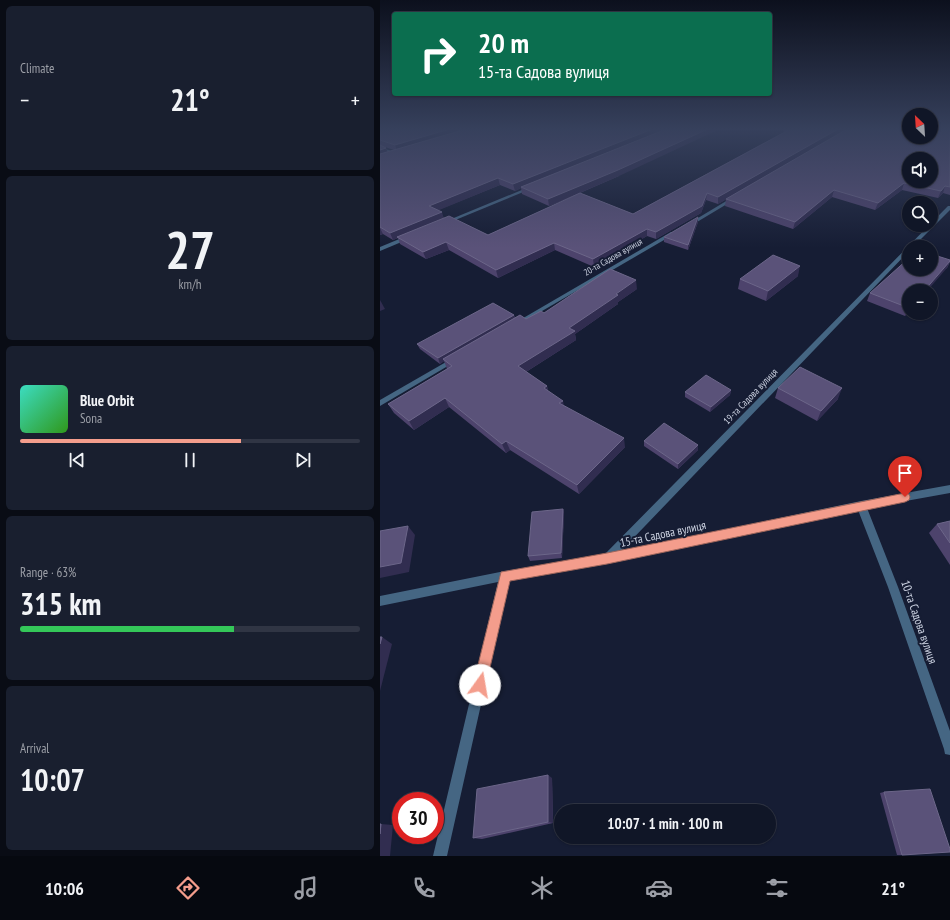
<!DOCTYPE html>
<html lang="en">
<head>
<meta charset="utf-8">
<style>
	:root { --surface:#101627; --page:#191f2f; --text:#f1f3f6; --muted:#9c9fa7; --line:#303544; --accent:#f49d8c }
	body { margin:0; font-family:"PT Sans Narrow",sans-serif; background:var(--page); color:var(--text); height:100vh; display:flex; flex-direction:column; font-size:15px; white-space:nowrap }
	* { box-sizing:border-box; margin:0 }
	p { font-size:13px; color:var(--muted) }
	.icon { flex:none; width:22px; height:22px; fill:none; stroke:currentColor; stroke-width:2; stroke-linecap:round; stroke-linejoin:round }
	.map { position:relative; flex:1; overflow:hidden }
	.sheet { display:flex; flex-direction:column; gap:6px; padding:6px; background:#090c15; width:380px }
	.sheet>* { flex:none }
	.guide { position:absolute; left:12px; top:12px; width:380px; height:84px; border-radius:4px; box-shadow:0 1px 3px #0004,0 0 0 1px var(--line); background:#0b6e4f; color:#fff; overflow:hidden }
	.needle { width:26px; rotate:335deg }
	.fabs { position:absolute; left:522px; top:108px; display:grid; gap:8px }
	.fabs a { display:grid; place-items:center; width:36px; height:36px; border-radius:50%; background:var(--surface); box-shadow:0 1px 3px #0004,0 0 0 1px var(--line); font-size:20px }
	.speed { position:absolute; left:12px; top:792px; display:flex; gap:8px; font-size:20px; font-weight:700; text-align:center }
	.speed>* { display:grid; place-content:center; width:52px; height:52px; border-radius:50%; background:var(--surface); box-shadow:0 1px 3px #0004,0 0 0 1px var(--line); line-height:1 }
	.speed .limit { border:6px solid #d22; background:#fff; color:#111 }
	.pin { position:absolute; display:grid; place-items:center; width:34px; height:34px; color:#fff; margin:-41px -17px; border-radius:50% 50% 50% 0; rotate:-45deg; box-shadow:0 0 4px #0007 }
	.pin .icon { rotate:45deg }
	.me { position:absolute; width:44px; margin:-22px; rotate:13deg; stroke-linejoin:round; filter:drop-shadow(0 0 3px #0008) }
	.turn { display:flex; align-items:center; gap:14px; height:84px; padding:0 20px; font-size:18px }
	.turn .icon { width:52px; height:52px; stroke-width:2.5 }
	.turn b { display:block; font-size:28px; line-height:34px }
	.big { font-size:30px; font-weight:700; line-height:1.1 }
	.sheet .tile { flex:1; display:flex; flex-direction:column; justify-content:center; gap:6px; min-width:0; padding:0 14px; border-radius:6px; background:var(--page) }
	.sheet .dial { align-items:center; gap:0 }
	.dial b { font-size:52px; line-height:1 }
	.song { display:flex; align-items:center; gap:12px }
	.cover { width:48px; height:48px; border-radius:6px; background:linear-gradient(135deg,hsl(170 70% 55%),hsl(110 70% 35%)) }
	.played { height:4px; border-radius:2px; background:linear-gradient(90deg,var(--accent) 65%,var(--line) 65%) }
	.keys { display:flex; justify-content:space-around; direction:ltr }
	.heat { display:flex; justify-content:space-between; align-items:center; font-size:22px; direction:ltr }
	.charge { height:6px; border-radius:3px; background:linear-gradient(90deg,#34c759 63%,var(--line) 0) }
	.trip { position:absolute; left:174px; top:804px; width:222px; height:40px; border-radius:20px; background:var(--surface); box-shadow:0 1px 3px #0004,0 0 0 1px var(--line); font-weight:700; line-height:40px; text-align:center }
	.menu { display:flex; height:64px; justify-content:space-around; align-items:center; background:#060910; color:var(--muted) }
	.menu .icon { width:28px; height:28px }
	.menu .on { color:var(--accent) }
	.menu b { font-size:18px; color:var(--text) }
	main { display:flex; flex:1; min-height:0 }
	.map>svg:first-child { display:block }
	.lines { fill:none; stroke-linecap:round; stroke-linejoin:round }
	.street { fill:#456683; fill-rule:evenodd }
	.wall { fill:#4d436c; fill-rule:evenodd }
	.shaded-wall { fill:#312d50 }
	.building { fill:#5a5279; stroke:#6c6689; fill-rule:evenodd }
	.route { fill:#f49d8c; stroke:#9f665b }
	.labels { text-anchor:middle; stroke-width:4; stroke-linejoin:round; paint-order:stroke }
	.far-street-label { font-size:9px; fill:#cdd3e2; stroke:#161d34 }
	.street-label { font-size:10px; fill:#cdd3e2; stroke:#161d34 }
	.near-street-label { font-size:12px; fill:#cdd3e2; stroke:#161d34 }
</style>
</head>
<body>
<main>
<section class="sheet">
<div class="tile"><p>Climate</p>
<div class="heat"><a>−</a><b class="big">21°</b><a>+</a></div>
</div>
<div class="tile dial"><b>27</b><p>km/h</p></div>
<div class="tile">
<div class="song"><i class="cover"></i><div><b>Blue Orbit</b><p>Sona</p></div></div>
<div class="played"></div>
<div class="keys"><svg class="icon" aria-label="previous" viewBox="0 0 24 24"><path d="M18 5L8 12l10 7zM5 5v14"/></svg><svg class="icon" aria-label="pause" viewBox="0 0 24 24"><path d="M8 5v14M16 5v14"/></svg><svg class="icon" aria-label="next" viewBox="0 0 24 24"><path d="M6 5l10 7-10 7zM19 5v14"/></svg></div>
</div>
<div class="tile"><p>Range · 63%</p><b class="big">315 km</b><div class="charge"></div></div>
<div class="tile"><p>Arrival</p><b class="big">10:07</b></div>
</section>
<div class="map">
<svg width="570" height="856" viewBox="0 0 570 856">
	<rect width="100%" height="100%" fill="#161d34"/>
	<g class="lines">
		<g class="street">
			<polygon points="0,147 17,153 18,154 15,155 0,149"/>
			<polygon points="149,187 153,188 68,223 64,222"/>
			<polygon points="353,197 357,198 312,225 308,224"/>
			<polygon points="568,206 570,206 570,210 533,247 529,247 529,251 241,551 481,501 570,485 570,493 487,508 518,587 570,731 570,755 565,754 564,749 508,587 478,510 227,564 129,580 67,856 53,856 118,582 0,606 0,596 125,571 224,555"/>
			<polygon points="291,232 296,233 138,325 136,326 133,324"/>
			<polygon points="29,235 32,237 31,238 0,251 0,247"/>
			<polygon points="73,358 75,358 78,360 0,406 0,400"/>
		</g>
	</g>
	<g class="wall">
		<path d="M 0,128 L 239,176 L 200,193 L 253,214 L 404,132 L 402,128 L 469,128 L 338,204 L 326,200 L 321,213 L 276,239 L 267,236 L 214,267 L 175,250 L 118,278 L 69,250 L 46,259 L 20,244 L 18,238 L 13,240 L 3,234 L 0,235 ZM 5,147 L 14,150 L 8,152 L 6,148 ZM 120,185 L 135,191 L 141,188 L 142,194 L 169,206 L 196,195 L 108,235 L 64,218 L 58,210 Z"/>
		<polygon points="570,128 570,195 563,193 558,198 522,190 495,210 452,197 413,229 345,206 346,199"/>
		<polygon points="318,217 318,222 308,250 284,242 284,237"/>
		<polygon points="570,260 570,262 567,268 529,291 529,312 525,316 487,301 490,293"/>
		<polygon points="418,276 386,301 358,289 360,279"/>
		<polygon points="257,289 238,302 238,304 195,334 196,340 146,372 167,386 168,391 184,406 245,447 199,494 130,450 126,453 69,407 34,430 14,413 8,404 67,369 64,361 60,364 40,349 37,344 134,315 135,318 146,319 164,313"/>
		<polygon points="398,388 458,399 437,421 395,398"/>
		<polygon points="351,390 350,395 330,412 305,397 305,392"/>
		<polygon points="264,441 318,450 298,469 264,446"/>
		<polygon points="183,509 184,514 182,558 150,561 148,556"/>
		<polygon points="570,521 570,565 549,533 557,524"/>
		<polygon points="172,778 173,823 102,839 93,838"/>
		<polygon points="504,792 522,855 517,855 500,793"/>
	</g>
	<g class="shaded-wall">
		<polygon points="73,128 94,128 17,151 15,145"/>
		<polygon points="275,128 290,128 141,187 141,188 135,191 133,184"/>
		<polygon points="330,128 342,128 239,176 169,206 168,199"/>
		<polygon points="460,128 469,128 338,204 338,197"/>
		<polygon points="6,148 8,154 0,157 0,150"/>
		<polygon points="118,178 120,185 52,213 49,206"/>
		<polygon points="524,183 522,190 495,210 498,203"/>
		<polygon points="565,186 563,193 558,198 561,191"/>
		<polygon points="454,190 452,197 413,229 415,222"/>
		<polygon points="327,193 326,200 321,213 276,239 276,232"/>
		<polygon points="62,212 64,219 17,237 18,238 13,240 10,233"/>
		<polygon points="318,217 318,222 308,250 308,245"/>
		<polygon points="0,228 3,234 0,235"/>
		<polygon points="267,229 267,236 214,267 213,259"/>
		<polygon points="66,242 69,250 46,259 43,252"/>
		<polygon points="174,243 175,250 118,278 116,270"/>
		<polygon points="570,261 567,268 547,291 544,291"/>
		<polygon points="420,266 418,276 386,301 388,291"/>
		<polygon points="256,280 257,289 238,302 238,304 195,334 196,340 141,375 138,366 189,328"/>
		<polygon points="0,300 5,309 0,311"/>
		<polygon points="529,308 529,312 525,316"/>
		<polygon points="134,315 135,320 63,359 64,361 60,364 58,358"/>
		<polygon points="167,386 169,395 164,388"/>
		<polygon points="462,388 458,399 437,421 441,411"/>
		<polygon points="351,390 350,395 330,412 331,407"/>
		<polygon points="65,398 69,407 34,430 29,421"/>
		<polygon points="183,401 185,410 179,403"/>
		<polygon points="244,438 245,447 199,494 197,485"/>
		<polygon points="126,441 130,450 126,453 122,444"/>
		<polygon points="318,445 318,450 298,469 298,464"/>
		<polygon points="183,509 184,514 182,558 181,553"/>
		<polygon points="28,526 35,535 29,572 0,578 0,567"/>
		<polygon points="2,637 12,644 0,691 0,644"/>
		<polygon points="168,775 172,778 173,823 168,822"/>
		<polygon points="1,824 13,825 10,856 0,856 0,834"/>
	</g>
	<g class="building">
		<polygon points="0,128 73,128 15,145 0,140"/>
		<polygon points="90,128 275,128 133,184 118,178 49,206 62,212 10,233 0,227 0,154"/>
		<polygon points="289,128 330,128 238,170 168,199 141,187"/>
		<polygon points="406,128 460,128 338,197 327,193 322,206 276,232 267,229 213,259 174,243 116,270 66,242 43,252 17,237 69,216 108,235 200,193 253,214 407,131"/>
		<path d="M 469,128 L 529,128 L 529,137 L 551,137 L 551,128 L 570,128 L 570,187 L 565,186 L 561,191 L 524,183 L 498,203 L 454,190 L 415,222 L 346,199 ZM 529,159 L 551,159 L 551,181 L 529,181 Z"/>
		<polygon points="0,145 6,148 0,150"/>
		<polygon points="318,217 308,245 284,237"/>
		<polygon points="551,254 570,260 570,261 544,291 529,291 529,308 490,293 529,258 529,269 551,269"/>
		<polygon points="393,255 420,266 388,291 360,279"/>
		<polygon points="230,269 256,280 236,294 238,295 189,328 195,331 138,366 167,386 164,388 183,401 179,403 244,438 197,485 126,441 122,444 65,398 29,421 8,404 72,366 63,359 140,315 146,319 161,311 164,313"/>
		<polygon points="113,303 134,315 58,358 37,344"/>
		<polygon points="420,367 462,388 441,411 398,388"/>
		<polygon points="326,375 351,390 331,407 305,392"/>
		<polygon points="284,423 318,445 298,464 264,441"/>
		<polygon points="183,509 181,553 148,556 152,512"/>
		<polygon points="570,521 570,543 557,524"/>
		<polygon points="28,526 21,563 0,567 0,531"/>
		<polygon points="0,637 2,637 0,644"/>
		<polygon points="168,775 168,822 93,838 97,789"/>
		<polygon points="550,789 570,849 570,852 522,855 504,792"/>
		<polygon points="0,824 1,824 0,834"/>
	</g>
	<linearGradient id="sky" x2="0" y2="1"><stop stop-color="#0c101d"/><stop offset="0.52" stop-color="#36405c"/><stop offset="1" stop-color="#36405c" stop-opacity="0"/></linearGradient>
	<rect width="570" height="248" fill="url(#sky)"/>
	<polygon class="route" points="525,493 529,494 530,497 529,500 525,502 227,564 130,581 106,685 105,690 100,692 95,690 93,685 121,572 227,553"/>
	<g class="labels">
		<g class="far-street-label">
			<text transform="translate(233 257) rotate(-30)" y="3">20-та Садова вулиця</text>
		</g>
		<g class="street-label">
			<text transform="translate(370 396) rotate(-46)" y="4">19-та Садова вулиця</text>
		</g>
		<g class="near-street-label">
			<text transform="translate(283 534) rotate(-12)" y="4">15-та Садова вулиця</text>
			<text transform="translate(539 622) rotate(71)" y="4">10-та Садова вулиця</text>
		</g>
	</g>
</svg>
<div class="fabs">
<a><svg class="needle" viewBox="-14 -14 28 28"><path d="M0-13l5 13h-10z" fill="#e53935"/><path d="M0 13l5-13h-10z" fill="#9c9fa7"/></svg></a>
<a><svg class="icon" aria-label="sound" viewBox="0 0 24 24"><path d="M4 9h4l5-4v14l-5-4H4zM17 9q2 3 0 6"/></svg></a>
<a><svg class="icon" aria-label="search" viewBox="0 0 24 24"><circle cx="10" cy="10" r="6"/><path d="M15 15l6 6"/></svg></a>
<a>+</a>
<a>−</a>
</div>
<div class="speed"><div class="limit">30</div></div>
<div class="pin" style="left:525px;top:497px;background:#d93025"><svg class="icon" aria-label="arrive" viewBox="0 0 24 24"><path d="M6 21V4h12l-3 4 3 4H6"/></svg></div>
<svg class="me" style="left:100px;top:685px" viewBox="-20 -20 40 40"><circle r="19" fill="#fff"/><path d="M0-13L10 11 0 6-10 11z" fill="#f49d8c"/></svg>
<div class="trip">10:07 · 1 min · 100 m</div>
<div class="guide">
<div class="turn"><svg class="icon" aria-label="right" viewBox="0 0 24 24"><path d="M7 20v-9h11M14 6l5 5-5 5"/></svg><div><b>20 m</b>15-та Садова вулиця</div></div>
</div>
</div>
</main>
<nav class="menu">
<b>10:06</b>
<svg class="icon on" aria-label="directions" viewBox="0 0 24 24"><path d="M12 3l9 9-9 9-9-9zM9 14v-3h6M13 9l2 2-2 2"/></svg>
<svg class="icon" aria-label="music" viewBox="0 0 24 24"><path d="M9 18V5l10-2v13"/><circle cx="6" cy="18" r="3"/><circle cx="16" cy="16" r="3"/></svg>
<svg class="icon" aria-label="phone" viewBox="0 0 24 24"><path d="M5 4h4l2 5-3 2q2 4 5 5l2-3 5 2v4C11 20 4 13 5 4z"/></svg>
<svg class="icon" aria-label="climate" viewBox="0 0 24 24"><path d="M12 3v18M4 7l16 10M4 17L20 7"/></svg>
<svg class="icon" aria-label="car" viewBox="0 0 24 24"><path d="M5 17H2v-5l4-1 3-4h7l3 4 3 1v5h-3M9 17h6M6 11h13"/><circle cx="7" cy="17" r="2"/><circle cx="17" cy="17" r="2"/></svg>
<svg class="icon" aria-label="filters" viewBox="0 0 24 24"><path d="M4 7h16M4 17h16"/><circle cx="9" cy="7" r="2"/><circle cx="15" cy="17" r="2"/></svg>
<b>21°</b>
</nav>
</body>
</html>
